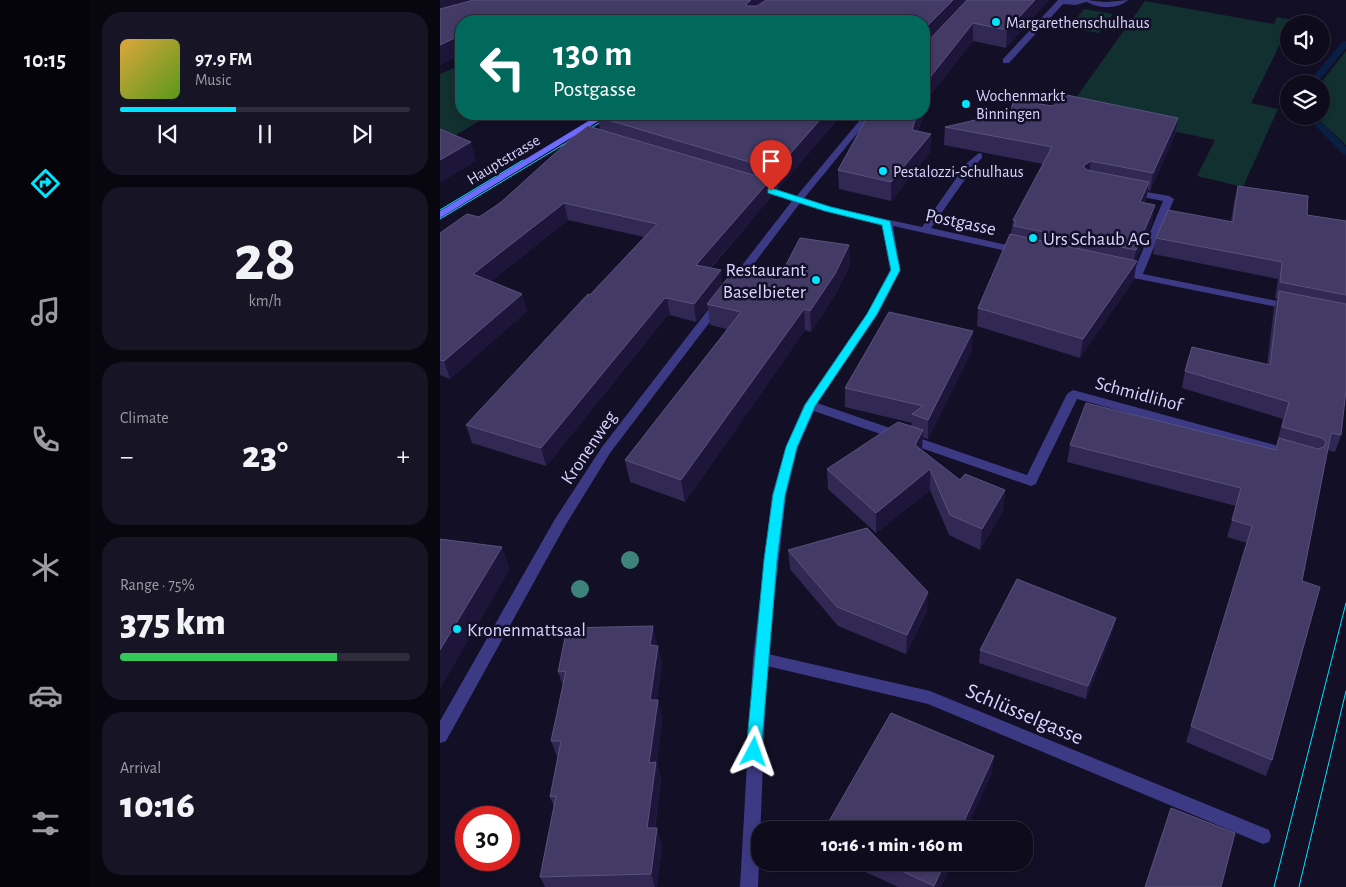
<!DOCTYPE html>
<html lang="en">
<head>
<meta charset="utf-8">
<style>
	:root { --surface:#0e0b1c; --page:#171425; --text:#f1f3f6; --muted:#9b9ba3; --line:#2e2b3b; --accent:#00e5ff }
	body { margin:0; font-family:"Alegreya Sans",sans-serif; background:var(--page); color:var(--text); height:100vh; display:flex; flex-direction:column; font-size:19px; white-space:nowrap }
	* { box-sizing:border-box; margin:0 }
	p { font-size:16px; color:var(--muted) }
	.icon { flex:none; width:28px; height:28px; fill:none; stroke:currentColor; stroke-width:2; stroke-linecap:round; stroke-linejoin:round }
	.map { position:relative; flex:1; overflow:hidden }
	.sheet { display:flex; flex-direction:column; gap:12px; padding:12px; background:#08060f; width:350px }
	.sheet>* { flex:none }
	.banner { position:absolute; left:15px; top:15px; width:475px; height:105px; border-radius:20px; box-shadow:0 2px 8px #0003,0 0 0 1px var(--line); background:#00695c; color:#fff; overflow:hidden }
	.fabs { position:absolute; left:840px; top:15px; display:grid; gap:10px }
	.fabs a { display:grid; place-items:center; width:50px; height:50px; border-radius:50%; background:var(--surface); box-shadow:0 2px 8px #0003,0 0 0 1px var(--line); font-size:25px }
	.speed { position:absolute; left:15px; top:806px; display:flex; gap:10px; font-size:25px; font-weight:700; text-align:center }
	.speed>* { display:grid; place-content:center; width:65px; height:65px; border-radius:50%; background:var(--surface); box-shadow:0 2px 8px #0003,0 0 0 1px var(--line); line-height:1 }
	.speed .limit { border:8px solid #d22; background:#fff; color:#111 }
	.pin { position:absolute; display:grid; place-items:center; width:42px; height:42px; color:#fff; margin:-51px -21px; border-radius:50% 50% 50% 0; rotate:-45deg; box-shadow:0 0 5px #0007 }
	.pin .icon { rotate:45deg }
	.me { position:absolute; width:55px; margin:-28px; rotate:4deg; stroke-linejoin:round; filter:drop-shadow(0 0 4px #0008) }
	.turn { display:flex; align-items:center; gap:18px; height:105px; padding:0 15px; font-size:22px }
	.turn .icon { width:65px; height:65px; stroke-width:2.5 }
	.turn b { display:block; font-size:35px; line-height:42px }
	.big { font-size:38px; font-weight:800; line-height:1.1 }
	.sheet .widget { flex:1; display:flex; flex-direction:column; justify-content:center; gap:8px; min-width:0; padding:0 18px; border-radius:20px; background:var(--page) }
	.sheet .dial { align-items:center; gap:0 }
	.dial b { font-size:65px; line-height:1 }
	.song { display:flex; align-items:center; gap:15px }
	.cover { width:60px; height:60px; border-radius:8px; background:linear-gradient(135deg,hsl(40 70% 55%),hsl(90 70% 35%)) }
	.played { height:5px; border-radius:2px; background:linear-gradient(90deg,var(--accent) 40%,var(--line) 40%) }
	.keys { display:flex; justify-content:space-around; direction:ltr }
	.heat { display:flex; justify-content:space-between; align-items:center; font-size:28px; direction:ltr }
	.charge { height:8px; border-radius:4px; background:linear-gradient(90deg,#34c759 75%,var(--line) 0) }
	.trip { position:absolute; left:311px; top:821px; width:282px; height:50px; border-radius:20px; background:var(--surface); box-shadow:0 2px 8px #0003,0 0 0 1px var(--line); font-weight:800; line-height:50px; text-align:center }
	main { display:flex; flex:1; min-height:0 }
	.tabs { display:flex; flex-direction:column; width:90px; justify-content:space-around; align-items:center; background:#06040b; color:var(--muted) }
	.tabs .icon { width:35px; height:35px }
	.tabs .current { color:var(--accent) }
	.tabs b { font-size:22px; color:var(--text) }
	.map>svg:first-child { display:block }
	.green { fill:#12302f }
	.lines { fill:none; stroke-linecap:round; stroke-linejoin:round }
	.stream { fill:#0a1f44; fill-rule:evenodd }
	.service { fill:#3d3a85; fill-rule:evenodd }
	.pedestrian { fill:#3d3a85; fill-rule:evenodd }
	.minor { fill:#3d3a85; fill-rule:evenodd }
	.secondary { fill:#6f6bff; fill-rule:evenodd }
	.tram { stroke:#00e5ff; stroke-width:1 }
	.tree { fill:#3d827b }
	.wall { fill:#312854 }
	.shaded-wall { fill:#1d163a }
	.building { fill:#433a66; stroke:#5a527e }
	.route { fill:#00e5ff; stroke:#0095a6 }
	.poi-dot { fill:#00e5ff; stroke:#130f26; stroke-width:2 }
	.labels { text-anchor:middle; stroke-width:5; stroke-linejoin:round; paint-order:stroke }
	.far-poi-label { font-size:16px; fill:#d9d4ff; stroke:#130f26; text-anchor:start }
	.far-street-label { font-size:16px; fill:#d9d4ff; stroke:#130f26 }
	.street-label { font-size:19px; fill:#d9d4ff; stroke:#130f26 }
	.poi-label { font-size:19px; fill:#d9d4ff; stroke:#130f26; text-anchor:start }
	.near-street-label { font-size:22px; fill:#d9d4ff; stroke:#130f26 }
</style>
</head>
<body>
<main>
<nav class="tabs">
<b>10:15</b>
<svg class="icon current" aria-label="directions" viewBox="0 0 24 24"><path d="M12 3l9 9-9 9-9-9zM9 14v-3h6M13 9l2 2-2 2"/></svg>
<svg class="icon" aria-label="music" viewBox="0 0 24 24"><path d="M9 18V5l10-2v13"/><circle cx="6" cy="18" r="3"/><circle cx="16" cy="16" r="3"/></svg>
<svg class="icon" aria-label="phone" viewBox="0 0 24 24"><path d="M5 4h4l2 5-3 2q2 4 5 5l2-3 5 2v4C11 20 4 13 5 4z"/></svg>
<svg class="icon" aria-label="climate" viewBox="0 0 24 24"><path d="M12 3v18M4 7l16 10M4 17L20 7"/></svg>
<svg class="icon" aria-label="car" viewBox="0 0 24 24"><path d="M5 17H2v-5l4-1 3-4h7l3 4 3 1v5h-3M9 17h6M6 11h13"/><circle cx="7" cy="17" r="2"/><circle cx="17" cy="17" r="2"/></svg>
<svg class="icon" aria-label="filters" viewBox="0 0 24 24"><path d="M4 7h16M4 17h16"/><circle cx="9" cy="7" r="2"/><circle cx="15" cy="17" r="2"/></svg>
</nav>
<section class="sheet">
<div class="widget">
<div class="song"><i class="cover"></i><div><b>97.9 FM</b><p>Music</p></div></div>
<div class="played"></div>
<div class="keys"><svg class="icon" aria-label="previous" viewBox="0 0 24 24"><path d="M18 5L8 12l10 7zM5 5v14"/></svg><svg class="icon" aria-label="pause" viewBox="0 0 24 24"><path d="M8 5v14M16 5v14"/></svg><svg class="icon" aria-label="next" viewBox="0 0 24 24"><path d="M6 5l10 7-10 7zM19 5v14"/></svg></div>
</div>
<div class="widget dial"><b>28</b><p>km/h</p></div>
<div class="widget"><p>Climate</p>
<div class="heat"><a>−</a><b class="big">23°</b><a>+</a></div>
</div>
<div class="widget"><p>Range · 75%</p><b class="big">375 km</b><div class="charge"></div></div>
<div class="widget"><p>Arrival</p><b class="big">10:16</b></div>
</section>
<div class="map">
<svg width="906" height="887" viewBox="0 0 906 887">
	<rect width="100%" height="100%" fill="#130f26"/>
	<g class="green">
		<polygon points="705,1 834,24 837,17 852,20 811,103 838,109 803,187 757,176 775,140 628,109"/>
		<polygon points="644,9 673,14 659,33 629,28"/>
		<polygon points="906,51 906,145 878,119 878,116 881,116 881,84 880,84"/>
		<polygon points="21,65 21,114 51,114 14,136 0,130 0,74"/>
	</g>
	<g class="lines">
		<g class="stream">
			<polygon points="903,41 906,41 906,48 876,84 867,84"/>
			<polygon points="866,116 875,116 906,147 906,155 903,154"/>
		</g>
		<polygon class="service" points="690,189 729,196 734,199 702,276 697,279 692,276 723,201 687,194 687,190"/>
		<g class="pedestrian">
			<polygon points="618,0 652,0 636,5 623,4 569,63 563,63 563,59"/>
			<polygon points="425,114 433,114 361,202 355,202 355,198"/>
			<polygon points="539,153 542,154 542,158 533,167 527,167 527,163"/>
		</g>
		<g class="minor">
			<path d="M 644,0 L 666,2 L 688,0 C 677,10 656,9 644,0 Z"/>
			<polygon points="530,162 535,165 491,228 580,248 585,251 580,254 453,226 460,270 438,314 377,403 587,475 627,394 633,390 849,449 855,453 849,457 637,399 597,481 596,484 591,486 374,411 358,447 346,495 328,654 490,691 829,830 831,836 829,842 823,844 488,704 327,666 318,887 300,887 313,658 332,495 346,447 364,405 427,314 450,270 442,224 385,211 360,203 297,286 289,286 288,284 289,282 352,201 311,186 316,183 390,207 482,227 527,163"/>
			<polygon points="678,269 852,304 857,307 852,310 674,274 673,272 674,270"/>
			<polygon points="278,301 282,302 283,304 282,306 170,453 125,526 6,741 0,743 0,721 115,519 162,447 274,302"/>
		</g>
		<polygon class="secondary" points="160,114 170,114 0,218 0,211"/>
		<g class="tram">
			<polyline points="0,210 83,160"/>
			<polyline points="0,219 174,114"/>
			<polyline points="834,887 906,603"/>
			<polyline points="859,887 906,691"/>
		</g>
	</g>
	<g class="tree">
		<circle cx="190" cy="560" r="9"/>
		<circle cx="140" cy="589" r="9"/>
	</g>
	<g class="wall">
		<polygon points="0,0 609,0 566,48 533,41 491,94 484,21 21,21"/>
		<polygon points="613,106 738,118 735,135 710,191 708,190 706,200 705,203 715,205 712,223 696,260 694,279 640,358 537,326 538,308 571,235 573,220 603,164 504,145 505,127"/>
		<polygon points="402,114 338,189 330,187 331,197 271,268 282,285 338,280 409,245 410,265 395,295 371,332 365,330 245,502 190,482 185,460 287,329 270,325 268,307 256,322 230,315 227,316 106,466 32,443 26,425 204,237 128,220 51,281 87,311 10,379 0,375 0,233 39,217 160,130 158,117"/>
		<polygon points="429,114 484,114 478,131 491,134 490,152 451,201 399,189 398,170"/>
		<polygon points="798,186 867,215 906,221 906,390 901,435 895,452 887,450 862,581 832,760 826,776 746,742 807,543 787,537 796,506 627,462 630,445 835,450 843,419 742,388 745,371 827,365 834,308 837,299 835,298 838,279 713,254 716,238 791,221 794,202"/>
		<polygon points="532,350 488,439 482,437 482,450 520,480 565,490 563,511 540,550 509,535 490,490 436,533 388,489 387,469 471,426 472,423 405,407 405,388"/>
		<polygon points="348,550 487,611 466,654 398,626 350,569"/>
		<polygon points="673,632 646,699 539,663 540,650"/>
		<polygon points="217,646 222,664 217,700 218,700 222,719 217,763 221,780 215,828 222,845 217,887 105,887 100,877 114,807 110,797 118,759 111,741 123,686 118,672"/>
		<polygon points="404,862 512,862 501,887 458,887"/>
	</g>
	<g class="shaded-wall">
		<polygon points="4,0 56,0 0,19 0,1"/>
		<polygon points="311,0 337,0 307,21 306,4"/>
		<polygon points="513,0 528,0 484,47 484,29"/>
		<polygon points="595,0 609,0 566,48 567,30"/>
		<polygon points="533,23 533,41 491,94 484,114 484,96 491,76"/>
		<polygon points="21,35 21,55 0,65 0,45"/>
		<polygon points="385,114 402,114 338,189 336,170"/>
		<polygon points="477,114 484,114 471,148 472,130"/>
		<polygon points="738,118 735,135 710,191 713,173"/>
		<polygon points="491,134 490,152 451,201 451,182"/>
		<polygon points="31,142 36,161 0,183 0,160"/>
		<polygon points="651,161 648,179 643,166"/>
		<polygon points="330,180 331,197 258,282 256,265"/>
		<polygon points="709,182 706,200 697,221 700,202"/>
		<polygon points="124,203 128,220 38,291 33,274"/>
		<polygon points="715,205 712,223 695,263 697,261 694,279 640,358 643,339 693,266 696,250"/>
		<polygon points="409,245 410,265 395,295 371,332 370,311"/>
		<polygon points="281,270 283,288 267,304 268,307 256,322 254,304"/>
		<polygon points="82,294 87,311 10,379 4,361"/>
		<polygon points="227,298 230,315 227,316 106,466 101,448 224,299"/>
		<polygon points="364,309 365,330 245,502 241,480"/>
		<polygon points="533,331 532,350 488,439 488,420"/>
		<polygon points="483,430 482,450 475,445"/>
		<polygon points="490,469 490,490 436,533 436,513"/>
		<polygon points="565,490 563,511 540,550 542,529"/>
		<polygon points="62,547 70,569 0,689 0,650"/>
		<polygon points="488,592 487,611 466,654 467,635"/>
		<polygon points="676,618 673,632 646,699 648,686"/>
		<polygon points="213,626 217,645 215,664 210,645"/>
		<polygon points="218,646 222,664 214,719 210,700"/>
		<polygon points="218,700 222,719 217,763 221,780 212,845 207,828 209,763"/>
		<polygon points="554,756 552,774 526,830 520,830"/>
		<polygon points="217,828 222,845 217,887 215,887 211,874"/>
		<polygon points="505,862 512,862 501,887 494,887"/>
	</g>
	<g class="building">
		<polygon points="34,0 311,0 306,4 307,6 317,6 326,0 513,0 484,29 484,21 21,21 21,35 0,45 0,9"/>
		<polygon points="527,0 595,0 567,30 533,23 491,76 484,96 484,40 489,40"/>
		<polygon points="622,94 738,118 713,173 651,161 643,166 647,170 709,182 700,202 715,205 696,250 574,226 576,221 573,220 612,147 505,127 570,112 574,100 613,106"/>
		<polygon points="162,114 385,114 336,170 158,117"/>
		<polygon points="429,114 477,114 472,130 491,134 451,182 398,170"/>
		<polygon points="148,126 330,180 256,265 281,270 254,304 227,298 224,299 101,448 26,425 148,294 150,295 217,224 124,203 33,274 82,294 4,361 0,360 0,233 27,214 39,217 59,204 132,138"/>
		<polygon points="0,129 31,142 0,160"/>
		<polygon points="798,186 868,196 867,215 906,221 906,295 840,282 842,262 716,238 728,210 793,222"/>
		<polygon points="570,234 697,261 643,339 538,308"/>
		<polygon points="360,238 409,245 395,274 370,311 364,309 241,480 185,460 301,312 267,304 294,270 338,280"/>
		<polygon points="839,291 906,304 906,390 901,435 891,433 862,581 880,587 832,760 751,726 812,526 792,520 801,488 630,445 646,403 836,450 839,438 878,449 884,447 886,442 882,438 842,427 849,402 745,371 752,347 830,365"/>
		<polygon points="449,312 533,331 488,420 472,414 483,406 405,388"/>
		<polygon points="458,422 483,430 475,445 520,480 525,474 565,490 542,529 510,515 490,469 436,513 387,469"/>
		<polygon points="427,528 488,592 467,635 397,607 348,550"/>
		<polygon points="0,539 62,547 0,650"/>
		<polygon points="577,579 676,618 648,686 540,650"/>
		<polygon points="213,626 210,645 218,646 210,700 218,700 209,763 216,762 207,828 217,828 211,874 100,877 116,796 110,797 121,741 111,741 126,671 118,672 127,628"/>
		<polygon points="451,713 554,756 520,830 384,830"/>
		<polygon points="731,808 795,833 781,887 705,887"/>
		<polygon points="442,862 505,862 494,886"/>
	</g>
	<polygon class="route" points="331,188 391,207 450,221 460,270 437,314 375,406 357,447 345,495 337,560 321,752 319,756 314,758 308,756 306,752 324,560 333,495 346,447 365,405 427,314 451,270 442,225 385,211 328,193 328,189"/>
	<g class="poi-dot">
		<circle cx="556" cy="22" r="5"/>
		<circle cx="526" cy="104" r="5"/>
		<circle cx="443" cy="171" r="5"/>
		<circle cx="593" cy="238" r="5"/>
		<circle cx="376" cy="280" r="5"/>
		<circle cx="17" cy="629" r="5"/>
	</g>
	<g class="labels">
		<g class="far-poi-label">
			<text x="566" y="28">Margarethenschulhaus</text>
			<text x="536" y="101">Wochenmarkt<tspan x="536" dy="18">Binningen</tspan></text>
			<text x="453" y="177">Pestalozzi-Schulhaus</text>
		</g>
		<g class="far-street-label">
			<text transform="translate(63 159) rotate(-31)" y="6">Hauptstrasse</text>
		</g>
		<g class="street-label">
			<text transform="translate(521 221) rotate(12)" y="7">Postgasse</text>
			<text transform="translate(699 393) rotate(15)" y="7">Schmidlihof</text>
			<text transform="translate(148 447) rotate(-56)" y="7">Kronenweg</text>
		</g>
		<g class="poi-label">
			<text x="603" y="245">Urs Schaub AG</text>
			<text x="366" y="276" text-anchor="end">Restaurant<tspan x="366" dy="22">Baselbieter</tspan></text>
			<text x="27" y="636">Kronenmattsaal</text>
		</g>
		<g class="near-street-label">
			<text transform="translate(585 713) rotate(23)" y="8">Schlüsselgasse</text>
		</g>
	</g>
</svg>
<div class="fabs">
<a><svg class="icon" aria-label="sound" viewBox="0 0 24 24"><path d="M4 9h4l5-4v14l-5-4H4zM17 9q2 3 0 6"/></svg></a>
<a><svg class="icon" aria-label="layers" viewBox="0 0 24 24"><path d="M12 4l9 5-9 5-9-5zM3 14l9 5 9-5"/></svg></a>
</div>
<div class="speed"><div class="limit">30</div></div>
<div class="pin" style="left:331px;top:191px;background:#d93025"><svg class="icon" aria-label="arrive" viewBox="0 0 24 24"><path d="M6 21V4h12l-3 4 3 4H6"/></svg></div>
<svg class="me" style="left:314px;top:752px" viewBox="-20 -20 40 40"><path d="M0-17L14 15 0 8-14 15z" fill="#00e5ff" stroke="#fff" stroke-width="4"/></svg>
<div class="trip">10:16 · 1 min · 160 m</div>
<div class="banner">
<div class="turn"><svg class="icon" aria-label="left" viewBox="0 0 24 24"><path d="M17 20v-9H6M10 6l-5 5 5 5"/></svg><div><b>130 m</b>Postgasse</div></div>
</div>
</div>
</main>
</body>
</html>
